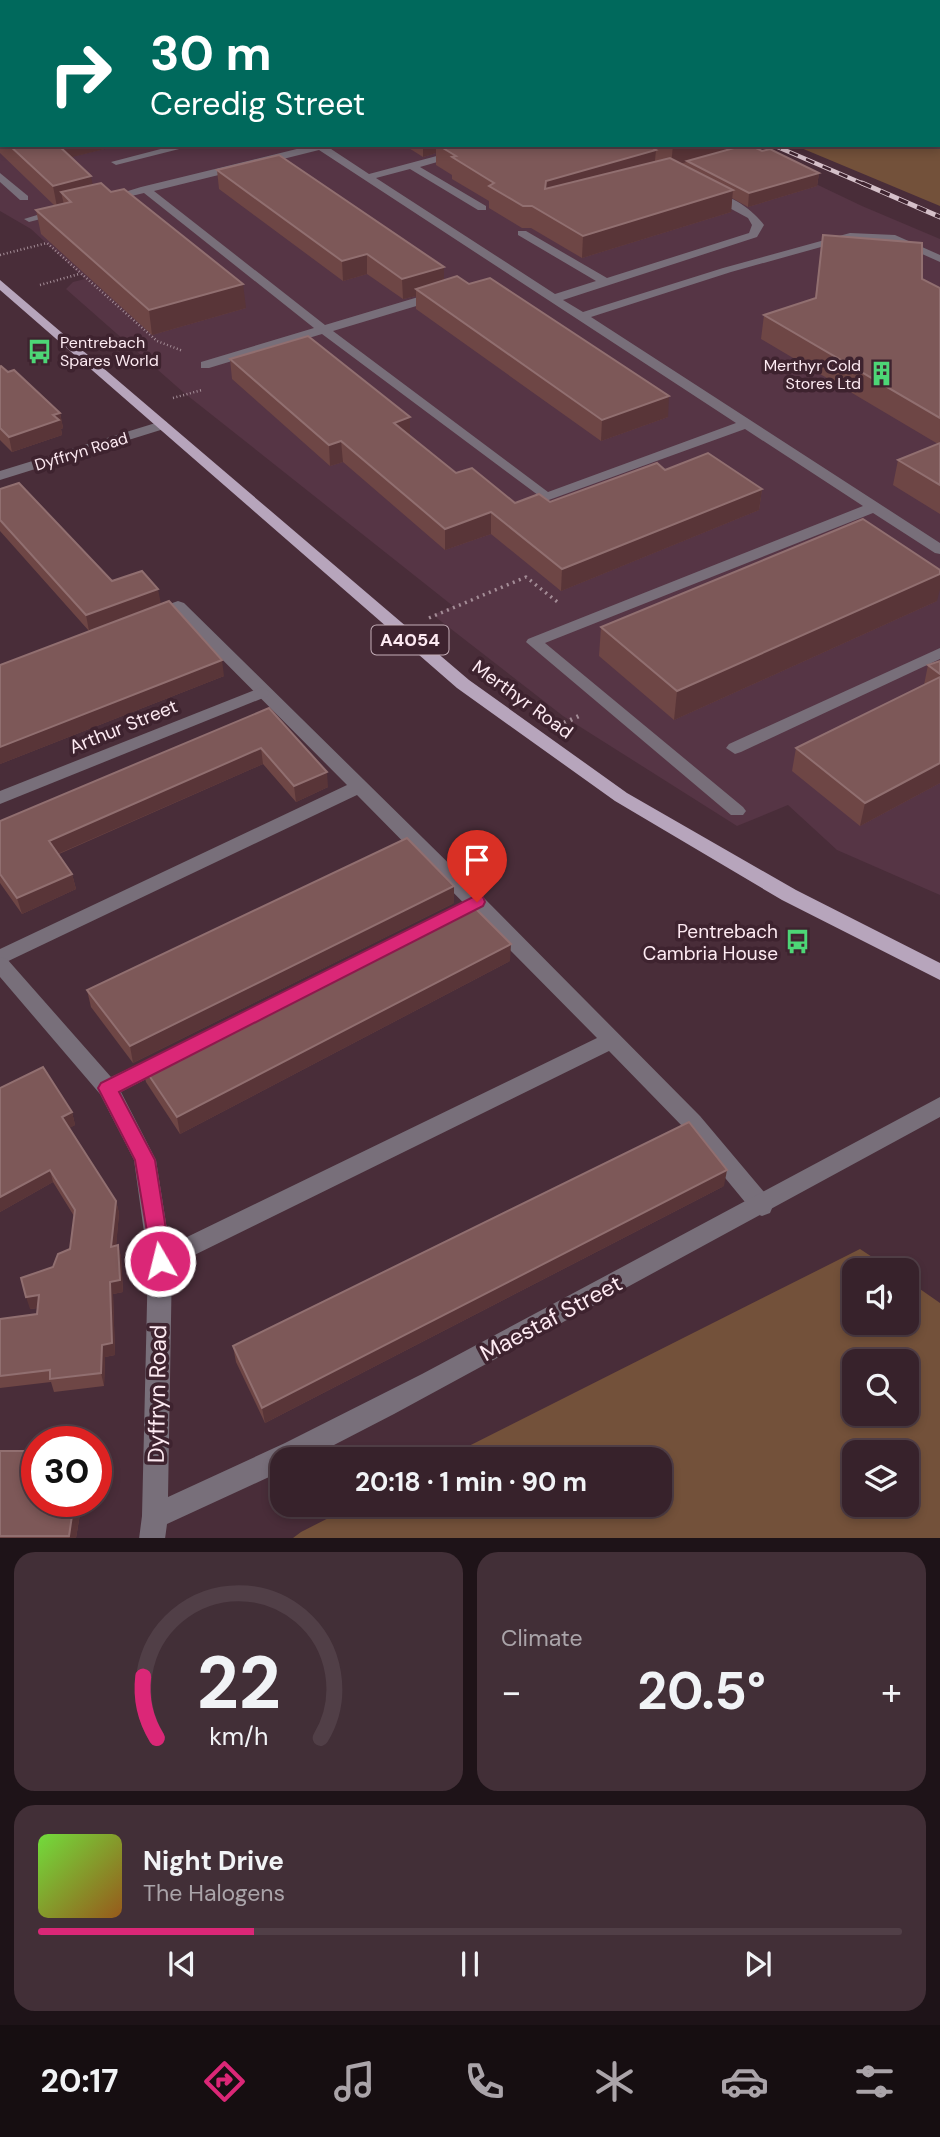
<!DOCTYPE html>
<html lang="en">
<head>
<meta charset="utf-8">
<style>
	:root { --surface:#37222b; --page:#422f37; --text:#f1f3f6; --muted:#aaa4a9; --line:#513f47; --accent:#db2777 }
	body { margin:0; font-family:"DM Sans",sans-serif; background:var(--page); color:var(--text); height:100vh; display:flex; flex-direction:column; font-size:26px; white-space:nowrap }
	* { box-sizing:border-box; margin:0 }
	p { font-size:23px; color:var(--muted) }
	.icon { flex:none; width:38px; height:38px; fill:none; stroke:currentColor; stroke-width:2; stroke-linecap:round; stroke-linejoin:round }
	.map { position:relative; height:1538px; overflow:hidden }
	.drawer { display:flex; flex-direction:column; gap:14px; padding:14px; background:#1e1318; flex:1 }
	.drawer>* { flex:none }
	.banner { position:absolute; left:0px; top:0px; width:942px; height:147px; box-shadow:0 4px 10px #0003,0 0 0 2px var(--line); background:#00695c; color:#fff; overflow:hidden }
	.buttons { position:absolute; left:842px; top:1258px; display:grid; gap:14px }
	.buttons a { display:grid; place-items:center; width:77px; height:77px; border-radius:14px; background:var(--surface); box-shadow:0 4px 10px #0003,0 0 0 2px var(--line); font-size:35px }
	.speed { position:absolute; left:21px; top:1426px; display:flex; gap:14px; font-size:35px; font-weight:700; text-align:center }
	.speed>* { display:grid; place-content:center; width:91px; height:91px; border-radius:50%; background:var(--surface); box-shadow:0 4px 10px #0003,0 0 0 2px var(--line); line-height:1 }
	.speed .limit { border:10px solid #d22; background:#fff; color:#111 }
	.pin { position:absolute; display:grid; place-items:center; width:60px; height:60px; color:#fff; margin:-72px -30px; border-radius:50% 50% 50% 0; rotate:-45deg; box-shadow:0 0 7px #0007 }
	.pin .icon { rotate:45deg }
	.me { position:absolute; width:77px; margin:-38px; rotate:352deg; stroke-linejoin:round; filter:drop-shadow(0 0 5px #0008) }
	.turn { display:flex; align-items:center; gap:24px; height:147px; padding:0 35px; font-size:32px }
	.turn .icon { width:91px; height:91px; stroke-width:2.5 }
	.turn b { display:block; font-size:49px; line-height:60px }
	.big { font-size:52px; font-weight:700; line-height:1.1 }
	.drawer .card { flex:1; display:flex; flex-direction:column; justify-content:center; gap:10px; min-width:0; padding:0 24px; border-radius:21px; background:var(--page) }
	.drawer .dial { align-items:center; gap:0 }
	.dial svg { height:182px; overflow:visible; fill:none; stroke:var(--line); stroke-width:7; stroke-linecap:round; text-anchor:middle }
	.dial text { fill:var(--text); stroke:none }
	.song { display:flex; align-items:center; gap:21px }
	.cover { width:84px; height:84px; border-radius:10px; background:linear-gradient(135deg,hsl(100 70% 55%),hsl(30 70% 35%)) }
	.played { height:7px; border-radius:4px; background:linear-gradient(90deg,var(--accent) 25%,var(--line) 25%) }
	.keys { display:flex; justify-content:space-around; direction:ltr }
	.heat { display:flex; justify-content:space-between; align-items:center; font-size:38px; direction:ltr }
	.drawer .tiles { flex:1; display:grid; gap:14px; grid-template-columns:1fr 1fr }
	.card:last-child { grid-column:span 2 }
	.trip { position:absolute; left:270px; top:1447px; width:402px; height:70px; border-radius:21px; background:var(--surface); box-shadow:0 4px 10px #0003,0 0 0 2px var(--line); font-weight:700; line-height:70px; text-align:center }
	.tab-bar { display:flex; height:112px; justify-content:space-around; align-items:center; background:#160e11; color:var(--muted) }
	.tab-bar .icon { width:49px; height:49px }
	.tab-bar .selected { color:var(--accent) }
	.tab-bar b { font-size:32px; color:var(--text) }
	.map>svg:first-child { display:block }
	.built { fill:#563545 }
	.green { fill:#73513a; fill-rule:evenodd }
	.forest { fill:#78553d }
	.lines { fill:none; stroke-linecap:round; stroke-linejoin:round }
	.path-far2 { stroke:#a48d97; stroke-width:2.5; stroke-dasharray:1 2.5; stroke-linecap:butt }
	.path-far1 { stroke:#a48d97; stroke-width:3.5; stroke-dasharray:2 4.5; stroke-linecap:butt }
	.path { stroke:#a48d97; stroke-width:4.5; stroke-dasharray:2 5; stroke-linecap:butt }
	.service { fill:#786f7a; fill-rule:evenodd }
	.minor { fill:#786f7a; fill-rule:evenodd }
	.primary { fill:#b7a5bc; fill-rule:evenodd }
	.rail-far1-casing { stroke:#d5c0c9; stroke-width:4.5 }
	.rail-casing { stroke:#d5c0c9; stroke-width:5 }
	.rail-far1 { stroke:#3e232f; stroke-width:2.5; stroke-dasharray:9; stroke-linecap:butt }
	.rail { stroke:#3e232f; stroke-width:3.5; stroke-dasharray:10; stroke-linecap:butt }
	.wall { fill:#6e4645 }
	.shaded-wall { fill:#593538 }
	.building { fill:#7d5858; stroke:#916f70; stroke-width:2 }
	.route { fill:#db2777; stroke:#8e194d; stroke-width:2 }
	.labels { text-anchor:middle; stroke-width:7; stroke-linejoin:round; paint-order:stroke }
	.far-poi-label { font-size:16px; fill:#fdeaf2; stroke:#3e232f; text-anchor:start }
	.far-street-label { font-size:16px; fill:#fdeaf2; stroke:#3e232f }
	.shield { fill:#3e232f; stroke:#c4aeb8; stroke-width:2 }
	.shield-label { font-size:18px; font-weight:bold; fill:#fdeaf2 }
	.street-label { font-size:19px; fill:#fdeaf2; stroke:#3e232f }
	.poi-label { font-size:19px; fill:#fdeaf2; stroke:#3e232f; text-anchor:end }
	.near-street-label { font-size:23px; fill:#fdeaf2; stroke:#3e232f }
</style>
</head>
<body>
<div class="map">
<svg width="940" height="1539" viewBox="0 0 940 1539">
	<rect width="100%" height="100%" fill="#492d39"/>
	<polygon class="built" points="0,0 408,2 2,2 2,145 734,145 862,206 940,239 940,895 837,850 788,805 737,826 563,716 433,615 453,606 183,392 66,289 73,282 85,279 31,229 0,211"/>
	<g class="green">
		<polygon points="940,135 940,206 794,145 940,145"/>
		<path d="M 860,1249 L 892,1270 L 854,1270 L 854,1323 L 906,1323 L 907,1280 L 940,1303 L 940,1538 L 293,1538 L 301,1532 L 354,1505 L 660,1505 L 660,1460 L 443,1459 ZM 854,1362 L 906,1362 L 906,1414 L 854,1414 ZM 854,1452 L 906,1452 L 906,1505 L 854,1505 Z"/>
	</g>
	<polygon class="forest" points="549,0 924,0 932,2 554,2"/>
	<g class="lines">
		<g class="path-far2">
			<polyline points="0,255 47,243 157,341 183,351"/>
			<polyline points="40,285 79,274"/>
			<polyline points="173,398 202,390"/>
		</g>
		<polyline class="path-far1" points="429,618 526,577 560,604"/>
		<polyline class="path" points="564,723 581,715"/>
		<g class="service">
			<polygon points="0,0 7,0 0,5"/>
			<polygon points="89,0 98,0 99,2 90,2"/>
			<polygon points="2,11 2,17 0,18 0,12"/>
			<polygon points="0,33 2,34 2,41 0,40"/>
			<polygon points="176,145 195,145 116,165 111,162"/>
			<path d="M 313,145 L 325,145 L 369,174 L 478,145 L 496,145 L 420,167 L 486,206 L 486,210 L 478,210 L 410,169 L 376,178 L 555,294 L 596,281 L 518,235 L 518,231 L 526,231 L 607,278 L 749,233 L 752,225 L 748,218 L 709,197 L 709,193 C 727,191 754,211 764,225 L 757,237 L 563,300 L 583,312 L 723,268 L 850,233 L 895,235 L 940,255 L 940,262 L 893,241 L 850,239 L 731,272 L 591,317 L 940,543 L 940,554 L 935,553 L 873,513 L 545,643 L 743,807 L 746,811 L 743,815 L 731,815 L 526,642 L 528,639 L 863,506 L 745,429 L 546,501 L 322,334 L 209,368 L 201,368 L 201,362 L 314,328 L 144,193 L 107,202 L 102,199 L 141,187 ZM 319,150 L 736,423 L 548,492 L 333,331 L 443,298 L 443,292 L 435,292 L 325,325 L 154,191 Z"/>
			<polygon points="0,173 28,196 28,200 20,200 0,182"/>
			<polygon points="60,208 65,211 64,213 29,222 24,219"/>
			<polygon points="178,601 184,603 483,897 700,1116 770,1199 773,1206 770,1213 762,1216 754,1213 684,1128 609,1051 168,1268 160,1271 152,1268 148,1261 152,1254 597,1038 357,795 0,965 0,949 347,785 175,612 153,620 145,615 147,612"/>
			<polygon points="940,648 940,659 741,752 735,754 726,748 729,744"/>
		</g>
		<g class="minor">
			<polygon points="719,0 731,0 733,2 720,2"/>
			<polygon points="162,421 167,422 167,428 0,480 0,471"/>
			<polygon points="262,687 270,692 268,696 0,804 0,791"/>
			<polygon points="0,957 7,959 111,1077 164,1052 171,1054 174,1060 171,1066 121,1092 156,1160 172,1261 168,1497 285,1443 422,1374 940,1097 940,1117 394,1414 305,1460 282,1460 282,1471 167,1524 165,1539 139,1539 142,1516 148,1261 134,1160 100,1094 0,977"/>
		</g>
		<polygon class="primary" points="0,280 469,680 627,793 796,890 940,963 940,980 782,900 615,801 457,688 0,290"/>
		<defs>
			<g id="rail-far1">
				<polyline points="437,0 441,2"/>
				<polyline points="773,145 866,185"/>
			</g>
			<polyline id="rail" points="862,183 940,217"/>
		</defs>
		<use href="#rail-far1" class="rail-far1-casing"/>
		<use href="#rail" class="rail-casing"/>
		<use href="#rail-far1" class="rail-far1"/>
		<use href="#rail" class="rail"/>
	</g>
	<g class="wall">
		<polygon points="177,0 339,0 343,2 180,2"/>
		<polygon points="0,47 2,47 2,145 121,145 71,157 93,185 246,308 152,335 41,234 36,210 55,206 0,153"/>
		<polygon points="404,145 734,145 733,148 762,151 819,173 817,186 748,207 732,198 731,212 582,258 531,228 522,228 489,208 489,201 452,179 452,175 436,165 436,153 423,157"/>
		<polygon points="217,170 444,267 444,280 668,417 601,441 416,309 416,296 403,299 367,274 343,281 219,189"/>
		<polygon points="823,235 922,279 940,288 940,514 893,485 898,460 938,444 761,339 764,315 815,298"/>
		<polygon points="230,359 410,436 456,473 515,503 550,502 665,470 762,489 759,510 561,591 491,534 445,550 343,462 330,466 232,379"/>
		<polygon points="0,367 60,413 63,428 61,429 62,435 12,452 0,440"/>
		<polygon points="0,489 112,581 161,604 224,676 0,764 0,665 89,631 0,531"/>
		<polygon points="937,601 674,720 599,656 601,627"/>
		<polygon points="940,661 940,783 860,826 792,771 796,748 924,685 928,665"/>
		<polygon points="269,708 328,787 296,802 263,764 59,854 72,874 76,889 22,914 0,883 0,821"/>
		<polygon points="454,903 133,1063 91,1007 87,990"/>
		<polygon points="510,961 180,1134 146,1082 142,1065"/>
		<polygon points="0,1088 72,1112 75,1125 69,1128 116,1201 119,1213 116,1245 118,1245 121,1257 123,1292 113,1294 115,1355 105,1357 104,1386 54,1392 51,1382 0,1388 0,1319 37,1314 38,1308 30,1309 53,1267 70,1249 74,1216 53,1182 0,1212"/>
		<polygon points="724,1186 265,1423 236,1362 233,1346"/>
		<polygon points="0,1451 37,1502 82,1502 76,1538 0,1538"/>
	</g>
	<g class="shaded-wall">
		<polygon points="53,145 121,145 56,161"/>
		<polygon points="423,145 436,145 436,153 423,157"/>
		<polygon points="673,145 734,145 733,151 687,161 687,162 671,166"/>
		<polygon points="656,150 654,171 545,189 546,181"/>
		<polygon points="819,173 817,186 748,207 749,193"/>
		<polygon points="91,176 95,197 61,192 64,205 57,207 53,186"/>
		<polygon points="733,190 731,212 582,258 583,236"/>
		<polygon points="367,254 367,274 343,281 342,261"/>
		<polygon points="444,267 444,287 416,289 416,296 403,299 402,279"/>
		<polygon points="243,284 246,308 152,335 149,310"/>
		<polygon points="669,396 668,417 601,441 602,420"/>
		<polygon points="60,413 63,428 61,429 62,435 12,452 9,437"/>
		<polygon points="410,417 410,438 394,423"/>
		<polygon points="341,441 343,462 330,466 329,445"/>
		<polygon points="762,489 759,510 561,591 562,569"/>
		<polygon points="491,512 491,534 445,550 445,529"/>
		<polygon points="940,574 940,589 937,601 674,720 677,691"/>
		<polygon points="158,589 161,604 89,631 86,615"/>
		<polygon points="222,660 224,676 0,764 0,747"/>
		<polygon points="261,748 263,764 53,856 49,841"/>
		<polygon points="940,763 940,783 860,826 865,803"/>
		<polygon points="327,772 328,787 296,802 294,786"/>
		<polygon points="72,874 76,889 22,914 17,898"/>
		<polygon points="454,886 454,903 133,1063 130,1046"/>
		<polygon points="511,944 510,961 180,1134 177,1117"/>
		<polygon points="72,1112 75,1125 66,1130 62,1117"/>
		<polygon points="50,1170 53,1182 0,1212 0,1197"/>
		<polygon points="727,1170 724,1186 265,1423 262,1408"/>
		<polygon points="116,1201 119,1213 115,1260 111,1247"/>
		<polygon points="118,1245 121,1257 123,1292 113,1294 115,1355 105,1357 104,1386 101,1373 102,1345 110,1282"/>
		<polygon points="39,1295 43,1307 30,1309 26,1297"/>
		<polygon points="74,1502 82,1502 76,1538 70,1538 69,1536"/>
	</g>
	<g class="building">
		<polygon points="206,0 339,0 343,2 208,2"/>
		<polygon points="0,47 2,47 2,138 0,137"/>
		<polygon points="9,145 58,145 91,176 53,186"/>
		<polygon points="438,145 647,145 656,150 546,181 545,189 670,158 733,190 583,236 532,206 523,206 489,186 494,183 452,157 456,156"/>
		<polygon points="739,145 750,145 762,151 770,149 819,173 749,193 687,161 738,147"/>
		<polygon points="279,155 444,267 402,279 367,254 342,261 217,170"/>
		<polygon points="101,183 111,192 124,189 243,284 149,310 36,210 71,202 61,192"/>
		<polygon points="823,235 922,243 922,279 940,288 940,418 764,315 816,298"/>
		<polygon points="457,276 469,284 490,278 669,396 602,420 416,289"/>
		<polygon points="308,336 410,417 394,423 456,473 472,468 515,503 539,494 550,502 657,463 665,470 708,453 762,489 562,569 491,512 445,529 341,441 329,445 230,359"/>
		<polygon points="1,366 8,372 14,370 60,413 53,415 59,420 9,437 0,428 0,367"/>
		<polygon points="940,443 940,485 898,460"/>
		<polygon points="19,483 112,581 142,571 158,589 86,615 0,520 0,489"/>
		<polygon points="863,519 940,570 940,574 677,691 601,627"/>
		<polygon points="169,601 222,660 0,747 0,665"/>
		<polygon points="940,661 940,674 928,665"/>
		<polygon points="940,677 940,763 865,803 796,748"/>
		<polygon points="269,708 327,772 294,786 261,748 49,841 72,874 17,898 0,874 0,821"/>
		<polygon points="407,838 454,886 130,1046 87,990"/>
		<polygon points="468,901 511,944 177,1117 142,1065"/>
		<polygon points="43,1067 72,1112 62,1117 116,1201 111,1247 118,1245 120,1280 110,1282 112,1343 102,1345 101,1373 50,1379 50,1370 0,1376 0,1319 37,1314 39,1295 26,1297 21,1278 53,1267 58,1254 70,1249 75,1210 50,1170 0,1197 0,1088"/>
		<polygon points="689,1122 727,1170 262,1408 233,1346"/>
		<polygon points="0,1451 37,1451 37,1502 74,1502 69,1536 0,1536"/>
	</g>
	<polygon class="route" points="477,895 483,897 485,902 483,906 119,1092 155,1160 171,1261 168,1268 160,1270 153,1268 135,1160 98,1088 101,1083"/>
	<defs>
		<symbol id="bus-bare" viewBox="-9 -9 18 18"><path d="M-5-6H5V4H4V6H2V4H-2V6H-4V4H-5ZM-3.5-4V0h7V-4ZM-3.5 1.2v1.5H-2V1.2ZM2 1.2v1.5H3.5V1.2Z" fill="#4dd676" stroke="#3e232f" stroke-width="2.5" paint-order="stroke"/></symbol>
		<symbol id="building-bare" viewBox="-9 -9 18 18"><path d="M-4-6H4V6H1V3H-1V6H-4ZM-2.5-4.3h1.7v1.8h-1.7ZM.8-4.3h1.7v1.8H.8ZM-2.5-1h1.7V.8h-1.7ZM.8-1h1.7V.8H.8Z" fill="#4dd676" stroke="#3e232f" stroke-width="2.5" paint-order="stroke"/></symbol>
	</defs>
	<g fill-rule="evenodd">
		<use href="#bus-bare" x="22" y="334" width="35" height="35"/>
		<use href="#building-bare" x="864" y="356" width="35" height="35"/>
		<use href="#bus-bare" x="780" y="924" width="35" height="35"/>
	</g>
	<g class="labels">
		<g class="far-poi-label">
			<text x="60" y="348">Pentrebach<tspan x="60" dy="18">Spares World</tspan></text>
			<text x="861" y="371" text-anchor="end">Merthyr Cold<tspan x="861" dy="18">Stores Ltd</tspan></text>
		</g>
		<g class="far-street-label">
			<text transform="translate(81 451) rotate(-17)" y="6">Dyffryn Road</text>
		</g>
		<rect class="shield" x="371.5" y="625.5" width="77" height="29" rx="5"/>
		<g class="shield-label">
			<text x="410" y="646">A4054</text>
		</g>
		<g class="street-label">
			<text transform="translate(523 699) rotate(36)" y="7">Merthyr Road</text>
			<text transform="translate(123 726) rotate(-22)" y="7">Arthur Street</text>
		</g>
		<g class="poi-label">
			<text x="778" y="938">Pentrebach<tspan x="778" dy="22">Cambria House</tspan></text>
		</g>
		<g class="near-street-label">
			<text transform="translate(551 1318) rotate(-28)" y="8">Maestaf Street</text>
			<text transform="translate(157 1394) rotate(-89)" y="8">Dyffryn Road</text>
		</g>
	</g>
</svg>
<div class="buttons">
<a><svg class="icon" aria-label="sound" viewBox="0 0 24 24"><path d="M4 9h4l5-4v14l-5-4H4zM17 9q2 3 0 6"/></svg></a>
<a><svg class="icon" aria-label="search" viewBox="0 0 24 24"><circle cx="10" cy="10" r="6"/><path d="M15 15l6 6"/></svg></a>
<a><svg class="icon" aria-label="layers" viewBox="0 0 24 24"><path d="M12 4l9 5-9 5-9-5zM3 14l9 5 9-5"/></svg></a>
</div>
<div class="speed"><div class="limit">30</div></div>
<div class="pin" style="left:477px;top:902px;background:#d93025"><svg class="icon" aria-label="arrive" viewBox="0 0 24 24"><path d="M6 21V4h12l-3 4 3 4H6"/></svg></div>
<svg class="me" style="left:160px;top:1261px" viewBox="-20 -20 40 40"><circle r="17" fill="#db2777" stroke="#fff" stroke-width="3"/><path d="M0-11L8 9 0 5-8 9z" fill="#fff"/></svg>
<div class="trip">20:18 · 1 min · 90 m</div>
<div class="banner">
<div class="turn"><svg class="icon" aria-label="right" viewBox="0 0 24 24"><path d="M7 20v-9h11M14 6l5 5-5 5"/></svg><div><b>30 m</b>Ceredig Street</div></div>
</div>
</div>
<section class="drawer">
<div class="tiles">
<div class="card dial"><svg viewBox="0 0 100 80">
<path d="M14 69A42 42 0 1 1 86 69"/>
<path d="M14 69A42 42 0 0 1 8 42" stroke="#db2777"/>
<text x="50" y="56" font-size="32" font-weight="700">22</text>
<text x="50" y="72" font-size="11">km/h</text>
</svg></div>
<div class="card"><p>Climate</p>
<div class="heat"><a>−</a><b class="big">20.5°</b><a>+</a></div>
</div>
<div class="card">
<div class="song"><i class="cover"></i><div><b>Night Drive</b><p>The Halogens</p></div></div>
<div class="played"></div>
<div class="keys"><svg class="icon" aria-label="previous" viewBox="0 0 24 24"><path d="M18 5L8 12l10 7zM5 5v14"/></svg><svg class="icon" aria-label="pause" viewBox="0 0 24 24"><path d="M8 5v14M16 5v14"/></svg><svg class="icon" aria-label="next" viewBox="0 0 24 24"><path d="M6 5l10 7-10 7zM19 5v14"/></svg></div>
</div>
</div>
</section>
<nav class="tab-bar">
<b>20:17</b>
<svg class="icon selected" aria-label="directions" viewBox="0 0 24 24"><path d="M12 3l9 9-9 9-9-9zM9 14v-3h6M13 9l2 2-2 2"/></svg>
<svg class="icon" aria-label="music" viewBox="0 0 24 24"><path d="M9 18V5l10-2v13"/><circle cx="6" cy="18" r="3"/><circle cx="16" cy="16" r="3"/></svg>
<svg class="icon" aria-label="phone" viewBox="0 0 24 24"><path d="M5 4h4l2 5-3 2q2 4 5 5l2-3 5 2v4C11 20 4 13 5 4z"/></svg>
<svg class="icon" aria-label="climate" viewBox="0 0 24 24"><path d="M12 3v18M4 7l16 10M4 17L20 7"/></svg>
<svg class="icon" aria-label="car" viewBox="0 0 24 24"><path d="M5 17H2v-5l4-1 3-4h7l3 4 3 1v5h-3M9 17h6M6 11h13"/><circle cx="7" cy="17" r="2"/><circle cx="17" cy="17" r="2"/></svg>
<svg class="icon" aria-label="filters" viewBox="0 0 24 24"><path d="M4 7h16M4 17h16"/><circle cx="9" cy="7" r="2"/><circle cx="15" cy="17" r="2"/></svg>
</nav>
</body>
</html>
